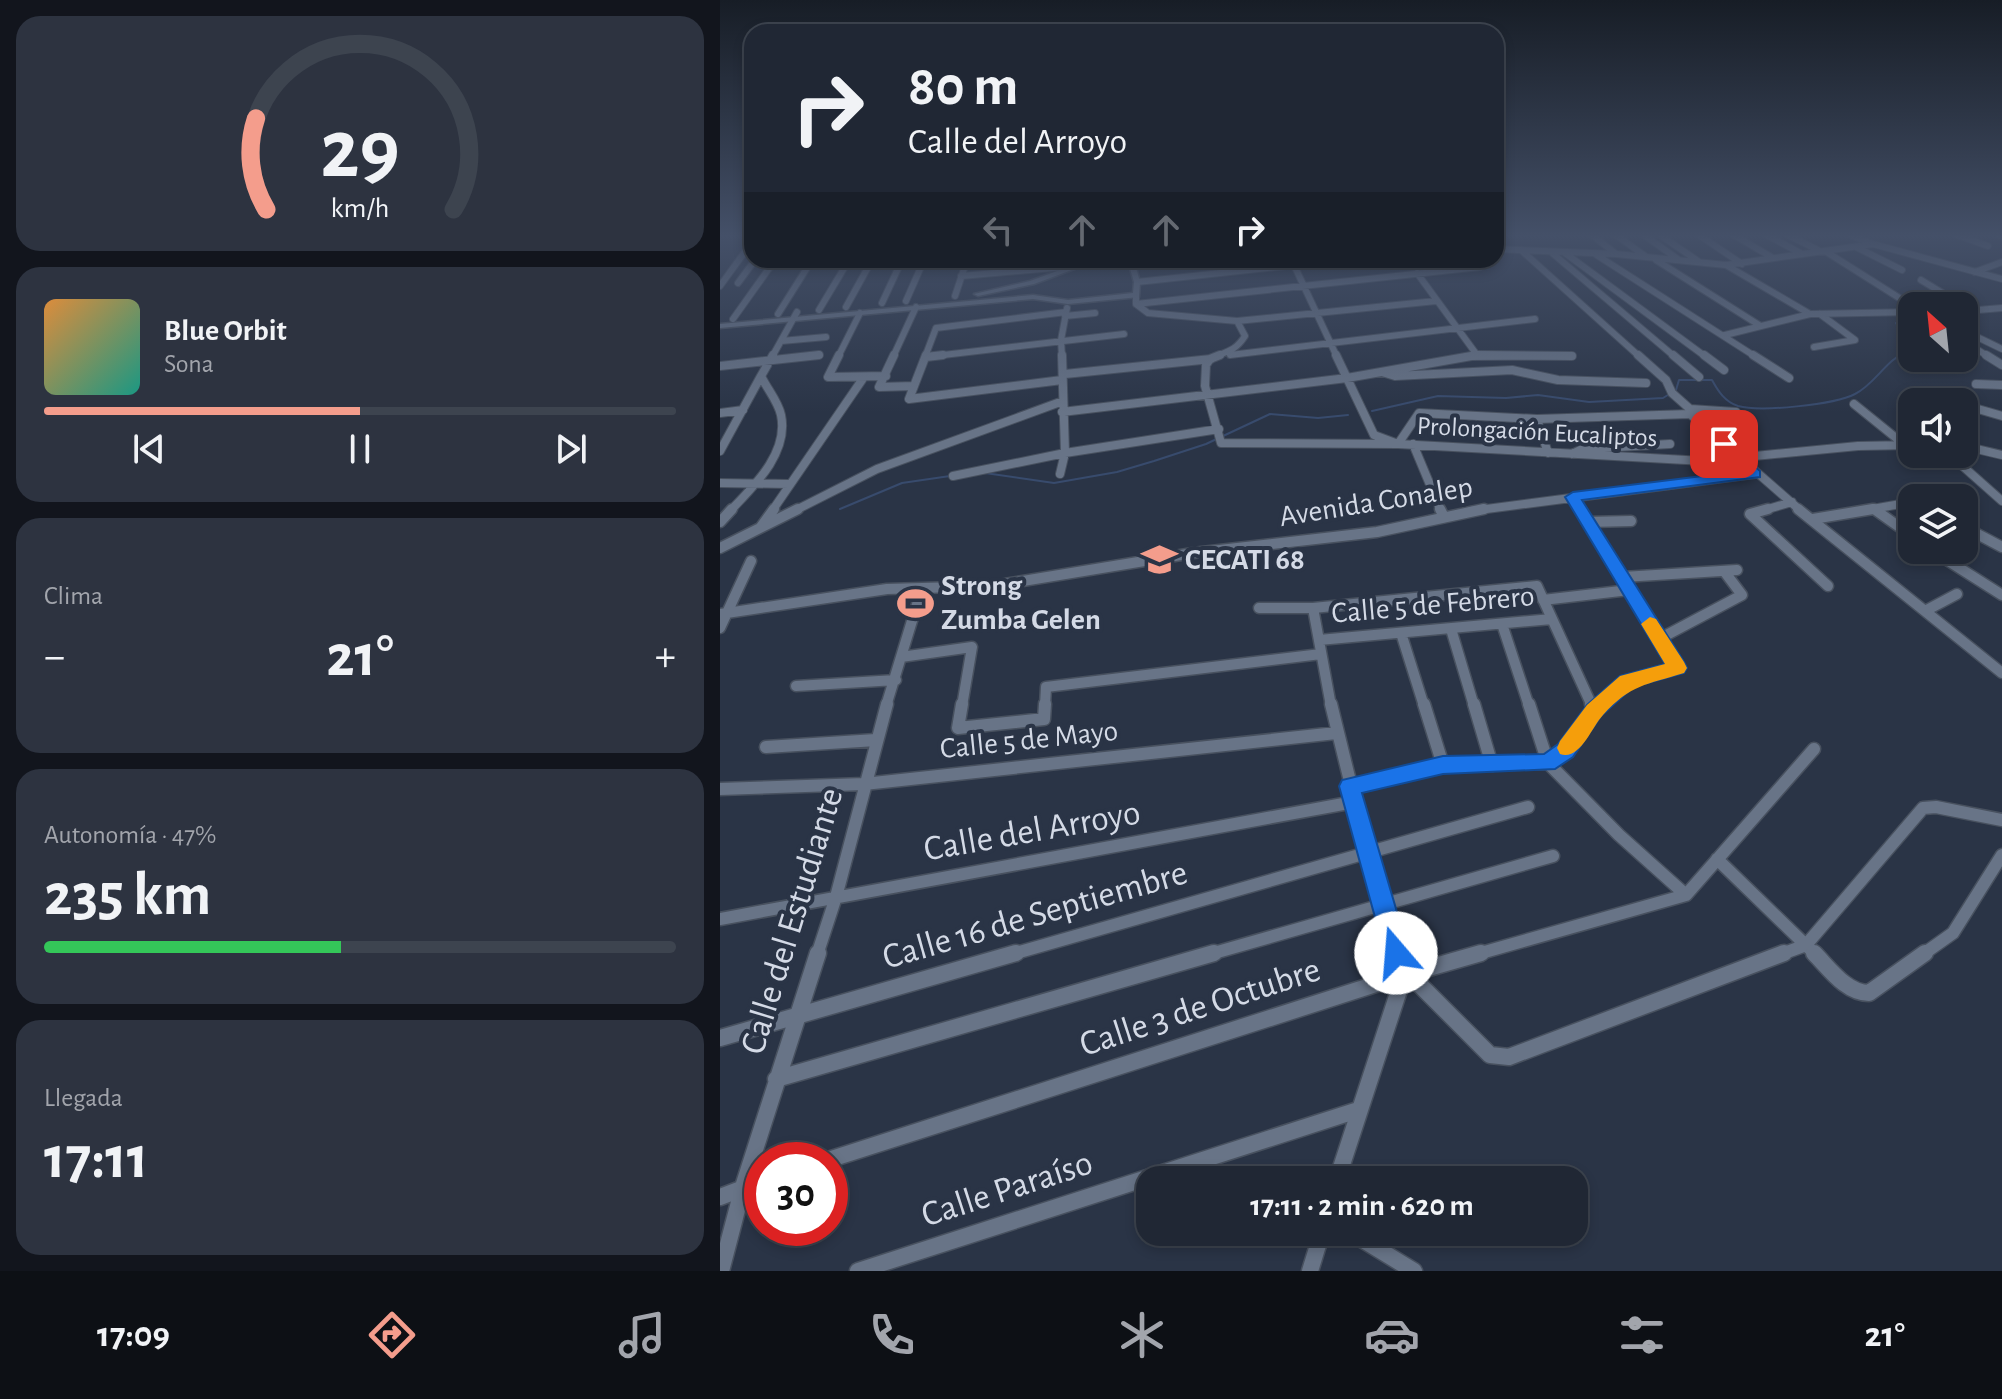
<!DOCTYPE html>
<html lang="es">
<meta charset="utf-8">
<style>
body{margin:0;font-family:"Alegreya Sans",sans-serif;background:#2d3340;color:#f1f3f6;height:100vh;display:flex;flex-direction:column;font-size:30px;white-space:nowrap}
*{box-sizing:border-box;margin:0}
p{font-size:26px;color:#a2a5ac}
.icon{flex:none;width:44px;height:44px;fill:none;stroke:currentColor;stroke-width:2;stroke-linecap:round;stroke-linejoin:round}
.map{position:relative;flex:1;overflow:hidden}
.side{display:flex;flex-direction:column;gap:16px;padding:16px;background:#12151d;width:720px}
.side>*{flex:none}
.top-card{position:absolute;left:24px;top:24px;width:760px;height:244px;border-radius:24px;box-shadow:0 4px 12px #0003,0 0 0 2px #3d444f;background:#202734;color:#f1f3f6;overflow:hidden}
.needle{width:52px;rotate:333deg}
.fabs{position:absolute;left:1178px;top:292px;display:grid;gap:16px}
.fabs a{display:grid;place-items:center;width:80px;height:80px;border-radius:16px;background:#202734;box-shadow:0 4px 12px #0003,0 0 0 2px #3d444f;font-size:40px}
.speed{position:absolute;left:24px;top:1142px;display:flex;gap:16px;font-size:40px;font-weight:700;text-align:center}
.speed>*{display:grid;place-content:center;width:104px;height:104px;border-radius:50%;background:#202734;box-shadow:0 4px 12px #0003,0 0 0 2px #3d444f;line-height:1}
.speed .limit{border:12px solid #d22;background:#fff;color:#111}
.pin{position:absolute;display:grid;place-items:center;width:68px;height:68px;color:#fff;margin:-34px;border-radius:16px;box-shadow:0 4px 12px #0006}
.me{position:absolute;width:88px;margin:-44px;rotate:342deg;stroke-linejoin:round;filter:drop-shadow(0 0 6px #0008)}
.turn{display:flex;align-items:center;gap:28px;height:168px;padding:0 32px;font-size:36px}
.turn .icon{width:104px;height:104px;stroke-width:2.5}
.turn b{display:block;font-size:56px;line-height:68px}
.lanes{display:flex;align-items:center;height:76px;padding:0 32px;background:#0003;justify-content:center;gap:40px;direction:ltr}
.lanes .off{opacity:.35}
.big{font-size:60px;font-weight:700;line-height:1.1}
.side .tile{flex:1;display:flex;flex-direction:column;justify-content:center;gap:12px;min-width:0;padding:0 28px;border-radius:24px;background:#2d3340}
.side .dial{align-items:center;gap:0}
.dial svg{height:208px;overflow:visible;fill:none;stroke:#3d444f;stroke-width:7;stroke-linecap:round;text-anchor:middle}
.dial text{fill:#f1f3f6;stroke:none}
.song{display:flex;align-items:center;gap:24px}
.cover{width:96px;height:96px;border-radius:12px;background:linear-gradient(135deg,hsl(30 70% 55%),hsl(170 70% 35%))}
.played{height:8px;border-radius:4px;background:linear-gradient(90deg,#f49d8c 50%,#3d444f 50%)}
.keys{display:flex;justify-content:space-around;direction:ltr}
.heat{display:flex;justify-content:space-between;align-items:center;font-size:44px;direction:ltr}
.charge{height:12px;border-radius:6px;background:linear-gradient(90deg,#34c759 47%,#3d444f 0)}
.trip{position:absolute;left:416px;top:1166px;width:452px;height:80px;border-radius:24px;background:#202734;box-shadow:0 4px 12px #0003,0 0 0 2px #3d444f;font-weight:700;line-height:80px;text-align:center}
.menu{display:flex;height:128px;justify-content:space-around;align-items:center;background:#0d1015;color:#a2a5ac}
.menu .icon{width:56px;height:56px}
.menu .active{color:#f49d8c}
.menu b{font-size:36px;color:#f1f3f6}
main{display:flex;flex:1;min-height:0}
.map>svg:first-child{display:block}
</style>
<main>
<section class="side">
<div class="tile dial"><svg viewBox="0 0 100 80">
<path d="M14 69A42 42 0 1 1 86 69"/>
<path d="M14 69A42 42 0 0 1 10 34" stroke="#f49d8c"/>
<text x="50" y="56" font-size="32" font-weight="700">29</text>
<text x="50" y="72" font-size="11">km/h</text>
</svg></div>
<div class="tile">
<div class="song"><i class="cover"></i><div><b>Blue Orbit</b><p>Sona</p></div></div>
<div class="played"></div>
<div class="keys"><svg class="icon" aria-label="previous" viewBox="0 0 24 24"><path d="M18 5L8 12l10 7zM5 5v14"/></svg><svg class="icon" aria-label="pause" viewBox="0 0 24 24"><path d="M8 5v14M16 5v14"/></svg><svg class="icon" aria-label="next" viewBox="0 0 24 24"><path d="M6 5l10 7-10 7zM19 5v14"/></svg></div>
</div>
<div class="tile"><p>Clima</p>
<div class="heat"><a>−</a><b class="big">21°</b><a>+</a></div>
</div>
<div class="tile"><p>Autonomía · 47%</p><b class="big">235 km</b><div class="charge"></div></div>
<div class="tile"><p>Llegada</p><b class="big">17:11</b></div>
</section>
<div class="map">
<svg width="1282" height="1271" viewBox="0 0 1282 1271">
<rect width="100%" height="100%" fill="#2a3446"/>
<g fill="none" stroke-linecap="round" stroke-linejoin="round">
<path stroke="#384b6d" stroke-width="2" d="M 652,411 L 718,396 L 786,398 L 818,395 L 869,402 L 943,398 L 956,390 L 959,380 L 992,380 C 998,391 1005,402 1018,406 C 1040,412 1114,405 1135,394 C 1155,384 1165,361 1187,351 L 1184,336 L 1176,323
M 265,473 L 334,483 L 397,472 L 434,461 L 486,444 L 550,414 L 598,418 L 628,415
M 120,509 L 182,483 L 230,476"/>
<defs>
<path id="minor-far4" d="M 872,235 L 895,253
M 896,235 L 925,256
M 924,235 L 959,260
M 940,235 L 978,261
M 979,235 L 1022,264
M 1014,235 L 1053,258
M 1047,235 L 1082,254
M 1068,235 L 1098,250
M 1130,235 L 1151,243
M 1237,235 L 1268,246
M 1279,235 L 1282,236
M 1136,247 L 1182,270
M 776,249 L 896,254 L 1006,265 L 1153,244 L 1282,279
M 801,250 L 920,357
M 1105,251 L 1192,306
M 831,252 L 955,357
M 845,253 L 986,357
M 875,254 L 1036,357
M 936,260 L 1039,325
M 574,265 L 617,357
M 1006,265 L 1090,314
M 1255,272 L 1282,262
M 697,273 L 757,355
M 241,276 L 356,266
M 1201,280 L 1252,311
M 417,282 L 621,260
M 18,283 L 35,260
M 0,286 L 32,242
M 416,295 L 416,304 L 428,313 L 517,321 L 525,336 C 516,350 509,351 494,357
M 235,296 L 247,260
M 186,301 L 204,260
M 162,303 L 182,260
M 416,304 L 760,267
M 126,307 L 152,260
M 99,310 L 129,260
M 1246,311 L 1282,308
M 58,314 L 92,260
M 345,316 L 375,313
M 13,319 L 55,260
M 517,321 L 716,301
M 1005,335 L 1090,314 L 1192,312
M 1244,337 L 1253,335 L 1282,349
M 61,341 L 106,337
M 1244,341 L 1269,357
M 1094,347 L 1135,340 L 1100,314
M 510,355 L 815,319
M 52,357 L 77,312
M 81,357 L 99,355
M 118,357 L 140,313
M 173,357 L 196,307
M 205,357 L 216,328 L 346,312
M 206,357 L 404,334
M 342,357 L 341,340 L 347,308
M 746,357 L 852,356"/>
<path id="minor-far3" d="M 119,355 L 108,377 L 166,376
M 174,355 L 159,387 L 194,386
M 206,355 L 189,399 L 342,380
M 500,355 L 490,359 L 486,365 L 485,386 L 501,443 L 678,444 L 699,413 L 817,419 L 970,414
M 616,355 L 654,435 L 678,444 L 984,461 L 1138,446 L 1192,445
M 918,355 L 946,380 L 952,393 L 970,409 L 970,414 L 1081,511
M 953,355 L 979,377
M 984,355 L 1004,370
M 1033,355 L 1069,378
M 1266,355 L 1282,365
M 206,357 L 223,355
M 0,366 L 99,355
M 662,372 L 675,376 L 792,370 L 838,380 L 926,383
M 345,374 L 491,359
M 1256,384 L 1282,385
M 1193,393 L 1201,402
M 1228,400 L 1234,402
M 1134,404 L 1186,446
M 1244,405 L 1282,416
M 970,409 L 1016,412
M 342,412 L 627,378 L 757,355 L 852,356
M 0,413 L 23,410
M 817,419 L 828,453
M 693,444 L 721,511
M 1244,446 L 1282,455
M 0,451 L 41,376
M 852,454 L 862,449 L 950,444
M 1229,454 L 1282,501
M 340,474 L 345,453 L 342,355
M 233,476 L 345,453 L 499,429
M 0,483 L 69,484
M 853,497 L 861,511
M 10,511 C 34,486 69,453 61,415 C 58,401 47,389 41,376 L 53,355
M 52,511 L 144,377
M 74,511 L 157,469 L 343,401
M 751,511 L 1035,474
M 1041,511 L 1072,502
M 1141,511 L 1192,502"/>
<path id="minor-far2" d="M 720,509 L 724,517
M 860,509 L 958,668 L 907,681 L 879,706
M 1048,509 L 1030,514 L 1108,586
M 1078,509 L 1282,673
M 1154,509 L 1192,536
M 1093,519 L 1153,509
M 0,522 L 12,509
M 868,522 L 911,521
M 41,527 L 54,509
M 1244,527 L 1282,547
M 0,548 L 78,509
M 1211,550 L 1282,595
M 903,577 L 1017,570
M 823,600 L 909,590
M 539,608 L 593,608 L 817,586 L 872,706
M 593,608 L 611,706
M 1205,611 L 1237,594
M 0,614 L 167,589 L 272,586 L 473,553 L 657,532 L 764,509
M 782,624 L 809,706
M 0,628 L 31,561
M 731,629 L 754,706
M 681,633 L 704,706
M 939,639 L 1022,595 L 1004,571
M 599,640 L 832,619
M 181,657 L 252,647 L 242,706
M 76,686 L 176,680
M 166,706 L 202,588
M 325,706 L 326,687 L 601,654"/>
<path id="minor-far1" d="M 242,704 L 238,728 L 324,719 L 325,704
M 611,704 L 661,907 L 677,955
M 704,704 L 723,765
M 754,704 L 772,765
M 809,704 L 828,763 L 899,835 L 966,895
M 871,704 L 874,711
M 46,747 L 156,740
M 630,786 L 723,765 L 828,763 L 845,750 L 881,704
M 0,789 L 144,784 L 616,733
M 997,859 L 1096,955
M 966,895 L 1094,749
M 0,919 L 634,802
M 97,955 L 116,897 L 167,704
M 289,955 L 808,807
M 487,955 L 833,856
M 754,955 L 966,895
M 1059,955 L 1086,945 L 1203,808 L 1216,807 L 1282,820
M 1202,955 L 1233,933 L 1282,855"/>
<path id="minor" d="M 1094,953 C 1109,968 1126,993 1149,993 L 1205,953
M 689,974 L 770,1055 L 789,1057 L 1064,953
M 0,1038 L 296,953
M 56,1079 L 494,953
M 108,1160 L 684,975 L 761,953
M 617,1180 L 684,975 L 677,953
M 0,1197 L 42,1181
M 630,1232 L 694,1271
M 1,1271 L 23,1187 L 98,953
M 138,1271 L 638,1110
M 590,1271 L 602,1232"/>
<path id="tertiary" d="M 393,260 L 414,260 L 420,282 L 419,297 L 348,304 L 313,299 L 0,328 L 0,324 L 313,295 L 348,300 L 413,293 L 414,282 L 408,262 L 357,268 L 314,284 L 258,296 L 254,294 L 310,281 L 356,264 Z"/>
</defs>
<use href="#minor-far4" stroke="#48515f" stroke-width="8"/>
<use href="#minor-far3" stroke="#48515f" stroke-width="10"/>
<use href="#minor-far2" stroke="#48515f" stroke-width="13"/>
<use href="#minor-far1" stroke="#48515f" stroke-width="15"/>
<use href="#minor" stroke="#48515f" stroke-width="19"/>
<use href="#tertiary" stroke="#48515f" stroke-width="3"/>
<use href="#minor-far4" stroke="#687487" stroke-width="6"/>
<use href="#minor-far3" stroke="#687487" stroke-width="8"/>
<use href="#minor-far2" stroke="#687487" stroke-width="10"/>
<use href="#minor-far1" stroke="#687487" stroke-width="12"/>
<use href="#minor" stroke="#687487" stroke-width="16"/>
<use href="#tertiary" fill="#687487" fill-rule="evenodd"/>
</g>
<linearGradient id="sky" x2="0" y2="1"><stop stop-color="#171d26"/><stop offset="0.57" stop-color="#445068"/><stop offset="1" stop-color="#445068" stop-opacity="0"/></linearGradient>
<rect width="1282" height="413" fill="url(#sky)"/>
<path fill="#1a73e8" stroke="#114b97" stroke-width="2" d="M 1004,439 L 1040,471 L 1040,477 L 862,500 L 964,662 L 967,668 L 964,673 L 913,687 L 881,716 L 853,757 L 835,769 L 723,774 L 642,793 L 689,953 L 685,961 L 676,965 L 667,961 L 619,786 L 622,780 L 723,756 L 824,754 L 838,744 L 867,705 L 900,676 L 945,664 L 845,497 L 853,492 L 1023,471 L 997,444 Z"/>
<path fill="#f59e0b" d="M 930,617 L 936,619 L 964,662 L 967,668 L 964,673 C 926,685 911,684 883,715 C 871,728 860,761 840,754 L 837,748 L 840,741 L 867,705 L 900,676 L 945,664 L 921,624 Z"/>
<defs>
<symbol id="school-bare" viewBox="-9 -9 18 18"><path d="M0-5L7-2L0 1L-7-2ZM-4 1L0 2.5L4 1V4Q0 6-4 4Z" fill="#f49d8c" stroke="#2a3446" stroke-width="2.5" paint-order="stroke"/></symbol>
<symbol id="stadium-bare" viewBox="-9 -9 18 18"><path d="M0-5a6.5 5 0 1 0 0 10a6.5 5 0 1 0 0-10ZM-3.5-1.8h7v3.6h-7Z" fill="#f49d8c" stroke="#2a3446" stroke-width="2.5" paint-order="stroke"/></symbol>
</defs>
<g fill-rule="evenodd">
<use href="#school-bare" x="414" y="534" width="51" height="51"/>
<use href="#stadium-bare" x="170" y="578" width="51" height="51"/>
</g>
<g text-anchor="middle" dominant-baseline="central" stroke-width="8" stroke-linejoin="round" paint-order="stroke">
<g font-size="26" fill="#d4dae6" stroke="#2a3446">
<text transform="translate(817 432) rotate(3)">Prolongación Eucaliptos</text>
</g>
<g font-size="30" fill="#d4dae6" stroke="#2a3446">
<text transform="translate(656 502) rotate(-9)">Avenida Conalep</text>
<text transform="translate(713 605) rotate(-5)">Calle 5 de Febrero</text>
<text transform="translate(309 740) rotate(-6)">Calle 5 de Mayo</text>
</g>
<g font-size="30" font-weight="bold" fill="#d4dae6" stroke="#2a3446" text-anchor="start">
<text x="465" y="560">CECATI 68</text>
<text x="221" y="586">Strong<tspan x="221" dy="34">Zumba Gelen</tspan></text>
</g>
<g font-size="36" fill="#d4dae6" stroke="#2a3446">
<text transform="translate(312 831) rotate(-10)">Calle del Arroyo</text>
<text transform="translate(315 915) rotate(-16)">Calle 16 de Septiembre</text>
<text transform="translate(72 921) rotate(-73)">Calle del Estudiante</text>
<text transform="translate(480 1007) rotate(-18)">Calle 3 de Octubre</text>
<text transform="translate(287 1189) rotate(-18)">Calle Paraíso</text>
</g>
</g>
</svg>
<div class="fabs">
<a><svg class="needle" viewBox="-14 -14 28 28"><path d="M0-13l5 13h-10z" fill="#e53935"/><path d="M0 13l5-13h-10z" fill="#a2a5ac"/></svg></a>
<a><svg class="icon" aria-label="sound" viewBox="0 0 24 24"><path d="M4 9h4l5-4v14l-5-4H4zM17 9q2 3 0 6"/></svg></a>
<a><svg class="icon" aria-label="layers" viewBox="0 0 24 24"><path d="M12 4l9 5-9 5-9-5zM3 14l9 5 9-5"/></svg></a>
</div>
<div class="speed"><div class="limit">30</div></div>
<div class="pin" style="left:1004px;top:444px;background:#d93025"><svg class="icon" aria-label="arrive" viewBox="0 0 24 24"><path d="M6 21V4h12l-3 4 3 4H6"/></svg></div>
<svg class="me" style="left:676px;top:953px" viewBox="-20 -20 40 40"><circle r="19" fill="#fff"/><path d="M0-13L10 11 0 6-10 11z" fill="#1a73e8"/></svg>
<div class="trip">17:11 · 2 min · 620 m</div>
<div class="top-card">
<div class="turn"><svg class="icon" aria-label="right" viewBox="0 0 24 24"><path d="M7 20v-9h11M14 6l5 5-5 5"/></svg><div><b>80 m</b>Calle del Arroyo</div></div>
<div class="lanes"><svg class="icon off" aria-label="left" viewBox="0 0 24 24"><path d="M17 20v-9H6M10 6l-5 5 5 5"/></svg><svg class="icon off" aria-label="ahead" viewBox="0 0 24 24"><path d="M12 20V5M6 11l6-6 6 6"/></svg><svg class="icon off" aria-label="ahead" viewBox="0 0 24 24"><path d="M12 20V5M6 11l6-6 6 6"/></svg><svg class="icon" aria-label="right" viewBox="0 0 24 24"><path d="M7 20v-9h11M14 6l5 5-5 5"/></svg></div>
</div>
</div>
</main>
<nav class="menu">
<b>17:09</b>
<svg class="icon active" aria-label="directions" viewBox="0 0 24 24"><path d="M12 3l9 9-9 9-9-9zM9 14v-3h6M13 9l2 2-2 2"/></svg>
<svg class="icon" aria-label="music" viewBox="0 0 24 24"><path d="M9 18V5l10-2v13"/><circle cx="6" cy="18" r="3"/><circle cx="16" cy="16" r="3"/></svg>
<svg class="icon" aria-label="phone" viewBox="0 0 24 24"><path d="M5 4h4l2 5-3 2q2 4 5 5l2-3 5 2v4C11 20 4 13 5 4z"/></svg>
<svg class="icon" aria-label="climate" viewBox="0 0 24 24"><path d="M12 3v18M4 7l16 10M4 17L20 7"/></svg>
<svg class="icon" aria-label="car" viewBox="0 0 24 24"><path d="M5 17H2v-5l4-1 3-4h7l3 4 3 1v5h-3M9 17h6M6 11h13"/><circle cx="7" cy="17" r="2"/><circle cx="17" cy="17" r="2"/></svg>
<svg class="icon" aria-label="filters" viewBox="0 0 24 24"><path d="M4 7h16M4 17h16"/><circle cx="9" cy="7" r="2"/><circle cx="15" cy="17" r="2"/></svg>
<b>21°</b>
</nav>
